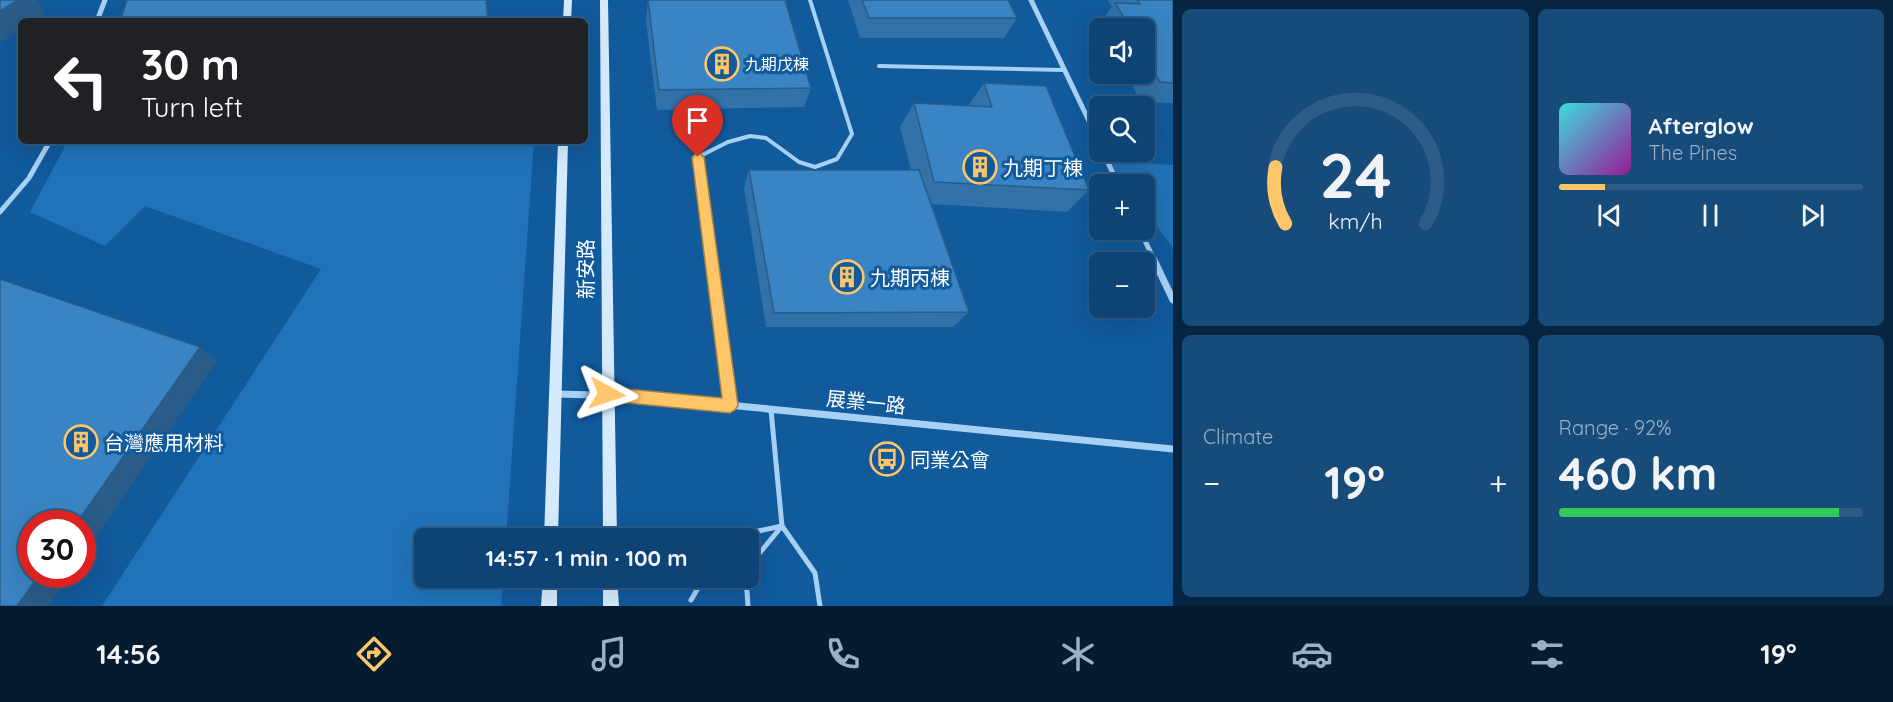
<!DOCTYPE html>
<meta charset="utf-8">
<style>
body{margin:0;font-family:Quicksand,"Noto Sans TC",sans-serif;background:#164b7a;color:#f1f3f6;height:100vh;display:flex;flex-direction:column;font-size:22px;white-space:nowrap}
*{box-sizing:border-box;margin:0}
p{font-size:20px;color:#9ab0c5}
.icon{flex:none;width:33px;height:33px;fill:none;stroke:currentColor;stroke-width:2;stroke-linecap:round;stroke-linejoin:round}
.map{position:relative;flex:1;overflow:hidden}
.panel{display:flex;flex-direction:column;gap:9px;padding:9px;background:#072540;width:720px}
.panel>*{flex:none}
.guide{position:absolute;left:18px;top:18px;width:570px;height:126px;border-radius:9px;box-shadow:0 6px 24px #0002,0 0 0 2px #2d5c87;background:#202124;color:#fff;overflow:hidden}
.controls{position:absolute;left:1089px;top:18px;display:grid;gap:12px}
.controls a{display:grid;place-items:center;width:66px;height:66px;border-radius:9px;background:#0d4475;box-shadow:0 6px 24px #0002,0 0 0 2px #2d5c87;font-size:30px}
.speed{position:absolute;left:18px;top:510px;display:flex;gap:12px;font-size:30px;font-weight:700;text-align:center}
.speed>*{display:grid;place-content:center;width:78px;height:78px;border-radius:50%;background:#0d4475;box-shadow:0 6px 24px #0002,0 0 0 2px #2d5c87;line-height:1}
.speed .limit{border:9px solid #d22;background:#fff;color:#111}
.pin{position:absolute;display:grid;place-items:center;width:51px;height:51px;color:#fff;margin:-62px -26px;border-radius:50% 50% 50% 0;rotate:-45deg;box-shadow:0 0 6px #0007}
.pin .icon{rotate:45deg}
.me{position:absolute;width:66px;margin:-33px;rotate:95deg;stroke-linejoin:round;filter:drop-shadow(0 0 4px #0008)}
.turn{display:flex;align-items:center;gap:21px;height:126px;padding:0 24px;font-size:27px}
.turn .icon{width:78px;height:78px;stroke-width:2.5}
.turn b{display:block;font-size:42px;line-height:51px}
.big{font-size:45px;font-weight:800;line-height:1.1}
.panel .tile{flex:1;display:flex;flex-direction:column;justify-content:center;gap:9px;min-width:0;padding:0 21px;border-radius:9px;background:#164b7a}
.panel .dial{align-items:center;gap:0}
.dial svg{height:156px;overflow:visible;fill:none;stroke:#2d5c87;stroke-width:7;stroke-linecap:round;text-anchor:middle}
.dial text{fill:#f1f3f6;stroke:none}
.song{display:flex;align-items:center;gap:18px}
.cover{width:72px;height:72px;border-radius:9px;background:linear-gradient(135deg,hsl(180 70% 55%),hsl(300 70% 35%))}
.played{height:6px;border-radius:3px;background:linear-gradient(90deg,#ffc669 15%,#2d5c87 15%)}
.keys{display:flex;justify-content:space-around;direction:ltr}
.heat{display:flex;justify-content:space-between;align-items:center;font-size:33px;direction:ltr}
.charge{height:9px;border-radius:4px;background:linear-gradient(90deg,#34c759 92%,#2d5c87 0)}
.panel .tiles{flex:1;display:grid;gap:9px;grid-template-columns:repeat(2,1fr)}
.trip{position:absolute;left:414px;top:528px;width:345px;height:60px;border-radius:9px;background:#0d4475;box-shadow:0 6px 24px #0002,0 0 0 2px #2d5c87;font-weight:800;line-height:60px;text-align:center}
.menu{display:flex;height:96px;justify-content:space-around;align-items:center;background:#051b2f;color:#9ab0c5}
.menu .icon{width:42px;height:42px}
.menu .active{color:#ffc669}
.menu b{font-size:27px;color:#f1f3f6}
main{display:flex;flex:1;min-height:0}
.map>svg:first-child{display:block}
</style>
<main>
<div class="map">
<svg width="1173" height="606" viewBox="0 0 1173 606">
<rect width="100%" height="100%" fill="#115a9c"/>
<path fill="#2073b9" d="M 68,141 L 534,141 L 506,538 L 424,538 L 424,578 L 503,578 L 501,606 L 102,606 L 321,269 L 145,206 L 105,246 L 30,212 Z
M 1107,160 L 1173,165 L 1173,248 L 1145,210 L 1144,184 L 1125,184 Z"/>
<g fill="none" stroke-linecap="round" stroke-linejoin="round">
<path stroke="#a6d0f4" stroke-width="4" d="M 879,66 L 1064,70
M 711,262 L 698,157 L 728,142 L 750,136 L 766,138 L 799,162 L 815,167 L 837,159 L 852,134 L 810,0"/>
<path stroke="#a6d0f4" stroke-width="5" d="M 711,260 L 730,405
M 726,538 L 782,526 L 771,410
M 748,567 L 782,526 L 815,573 L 820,606
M 746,578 L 748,606
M 691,600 L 704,578"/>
<path stroke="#a6d0f4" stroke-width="5" d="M 1031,0 L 1100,144
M 97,21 L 105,0
M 1103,152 L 1118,184
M 0,212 L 29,178 L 50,141
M 1140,230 L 1155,262"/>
<path stroke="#a6d0f4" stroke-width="7" d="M 1154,260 L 1173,300
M 556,394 L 637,396 L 1173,449"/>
<path fill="#d6eafd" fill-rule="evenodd" d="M 564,0 L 572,0 L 571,21 L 563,21 Z
M 600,0 L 608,0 L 617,538 L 603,538 Z
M 558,141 L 568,141 L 558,538 L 544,538 Z
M 543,578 L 557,578 L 557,606 L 541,606 Z
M 603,578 L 617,578 L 619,606 L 603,606 Z"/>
</g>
<path fill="#3272a8" d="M 648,0 L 811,88 L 804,107 L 657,110 L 646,21 Z
M 848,0 L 1008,0 L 1017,18 L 1004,38 L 860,38 Z
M 1108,0 L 1173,0 L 1173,103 L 1141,102 L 1126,74 L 1144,74 L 1144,28 L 1102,28 L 1099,23 L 1112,7 Z
M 984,83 L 1089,190 L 1067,212 L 931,204 L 969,312 L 953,327 L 766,327 L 744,188 L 749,170 L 911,170 L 900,127 L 914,103 L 968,106 Z"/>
<path fill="#295c88" d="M 18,0 L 36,0 L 46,13 L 34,21 L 21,21 L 21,29 L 0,43 L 0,11 Z
M 486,0 L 487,0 L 489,21 L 488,21 Z
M 200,347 L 217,361 L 82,557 L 82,524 L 76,524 Z
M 40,574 L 71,574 L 49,606 L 17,606 Z"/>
<path fill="#3a84c3" stroke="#295c88" stroke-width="1.5" d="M 0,0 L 18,0 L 0,11 Z
M 127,0 L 486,0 L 488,21 L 120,21 Z
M 648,0 L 785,0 L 811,88 L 659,90 Z
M 862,0 L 1008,0 L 1017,18 L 869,18 Z
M 1137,0 L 1173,0 L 1173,83 L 1160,82 L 1144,55 L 1144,28 L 1130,28 L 1115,3 L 1140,4 Z
M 984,83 L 1046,86 L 1089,190 L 934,182 L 914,103 L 992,107 Z
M 749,170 L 919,170 L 969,312 L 774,313 Z
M 0,279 L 200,347 L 76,524 L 32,524 L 32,574 L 40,574 L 17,606 L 0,606 Z"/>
<path fill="#ffc669" stroke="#a68144" stroke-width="1.5" d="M 698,152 L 704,157 L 738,405 L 735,410 L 730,413 L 607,401 L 602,399 L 600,394 L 602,389 L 607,387 L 722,398 L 692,157 Z"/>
<defs>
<symbol id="building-ring" viewBox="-11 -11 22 22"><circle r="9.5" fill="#115a9c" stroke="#ffc669" stroke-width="1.5"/><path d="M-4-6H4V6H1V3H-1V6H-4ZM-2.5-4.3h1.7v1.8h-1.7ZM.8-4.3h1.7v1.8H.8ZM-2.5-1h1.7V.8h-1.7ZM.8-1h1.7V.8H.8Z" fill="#ffc669"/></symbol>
<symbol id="bus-ring" viewBox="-11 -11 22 22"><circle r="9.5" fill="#115a9c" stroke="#ffc669" stroke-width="1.5"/><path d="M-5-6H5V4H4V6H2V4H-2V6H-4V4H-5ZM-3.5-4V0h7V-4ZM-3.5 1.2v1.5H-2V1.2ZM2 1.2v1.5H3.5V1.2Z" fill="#ffc669"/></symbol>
</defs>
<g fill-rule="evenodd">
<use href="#building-ring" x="703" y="45" width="38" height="38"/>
<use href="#building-ring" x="961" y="148" width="38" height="38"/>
<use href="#building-ring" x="828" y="258" width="38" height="38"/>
<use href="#building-ring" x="62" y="423" width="38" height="38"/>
<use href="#bus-ring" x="868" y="440" width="38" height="38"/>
</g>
<g text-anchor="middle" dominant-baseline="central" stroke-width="6" stroke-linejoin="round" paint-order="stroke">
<g font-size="16" fill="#fff" stroke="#115a9c" text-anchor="start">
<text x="745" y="64">九期戊棟</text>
</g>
<g font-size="20" fill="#fff" stroke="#115a9c" text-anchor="start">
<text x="1003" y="167">九期丁棟</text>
<text x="870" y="277">九期丙棟</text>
<text x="104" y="442">台灣應用材料</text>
<text x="910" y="459">同業公會</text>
</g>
<g font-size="20" fill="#fff" stroke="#115a9c">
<text transform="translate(585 269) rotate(-90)">新安路</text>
<text transform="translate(866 402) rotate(6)">展業一路</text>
</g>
</g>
</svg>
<div class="controls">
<a><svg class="icon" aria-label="sound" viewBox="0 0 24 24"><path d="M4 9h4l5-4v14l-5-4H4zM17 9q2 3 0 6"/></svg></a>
<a><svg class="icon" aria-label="search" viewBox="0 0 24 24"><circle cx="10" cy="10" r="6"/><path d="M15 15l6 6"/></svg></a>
<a>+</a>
<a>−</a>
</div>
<div class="speed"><div class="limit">30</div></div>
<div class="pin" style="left:698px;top:157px;background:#d93025"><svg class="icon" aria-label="arrive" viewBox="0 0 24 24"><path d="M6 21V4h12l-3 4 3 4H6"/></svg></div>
<svg class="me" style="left:607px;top:394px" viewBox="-20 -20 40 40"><path d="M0-17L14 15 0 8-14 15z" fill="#ffc669" stroke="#fff" stroke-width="4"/></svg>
<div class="trip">14:57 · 1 min · 100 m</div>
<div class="guide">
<div class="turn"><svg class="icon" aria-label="left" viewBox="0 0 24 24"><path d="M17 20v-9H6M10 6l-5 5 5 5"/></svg><div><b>30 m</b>Turn left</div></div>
</div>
</div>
<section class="panel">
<div class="tiles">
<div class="tile dial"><svg viewBox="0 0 100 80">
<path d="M14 69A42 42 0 1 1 86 69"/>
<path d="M14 69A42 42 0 0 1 9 40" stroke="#ffc669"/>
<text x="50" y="56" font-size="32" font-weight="700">24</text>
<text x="50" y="72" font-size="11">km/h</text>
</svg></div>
<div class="tile">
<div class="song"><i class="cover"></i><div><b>Afterglow</b><p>The Pines</p></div></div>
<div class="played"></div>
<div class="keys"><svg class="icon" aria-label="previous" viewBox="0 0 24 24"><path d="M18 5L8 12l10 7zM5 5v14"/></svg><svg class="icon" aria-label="pause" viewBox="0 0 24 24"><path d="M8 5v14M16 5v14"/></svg><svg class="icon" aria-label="next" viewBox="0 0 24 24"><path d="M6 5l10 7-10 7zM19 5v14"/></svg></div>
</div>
<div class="tile"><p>Climate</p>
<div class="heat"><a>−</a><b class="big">19°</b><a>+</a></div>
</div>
<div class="tile"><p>Range · 92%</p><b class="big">460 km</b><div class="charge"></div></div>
</div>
</section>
</main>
<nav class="menu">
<b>14:56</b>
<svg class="icon active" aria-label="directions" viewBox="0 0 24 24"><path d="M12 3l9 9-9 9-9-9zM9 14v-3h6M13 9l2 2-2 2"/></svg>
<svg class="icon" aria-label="music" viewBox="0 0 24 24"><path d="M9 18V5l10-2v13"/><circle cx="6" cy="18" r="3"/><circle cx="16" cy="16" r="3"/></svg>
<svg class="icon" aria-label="phone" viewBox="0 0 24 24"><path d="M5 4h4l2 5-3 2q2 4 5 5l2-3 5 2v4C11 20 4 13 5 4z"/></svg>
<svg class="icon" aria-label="climate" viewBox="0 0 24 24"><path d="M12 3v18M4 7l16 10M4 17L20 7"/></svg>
<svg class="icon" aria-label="car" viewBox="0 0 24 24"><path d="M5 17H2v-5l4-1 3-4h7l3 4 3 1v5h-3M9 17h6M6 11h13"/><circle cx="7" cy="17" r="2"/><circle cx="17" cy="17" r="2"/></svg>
<svg class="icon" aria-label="filters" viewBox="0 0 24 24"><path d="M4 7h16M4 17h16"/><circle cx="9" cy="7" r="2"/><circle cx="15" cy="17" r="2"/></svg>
<b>19°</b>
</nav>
